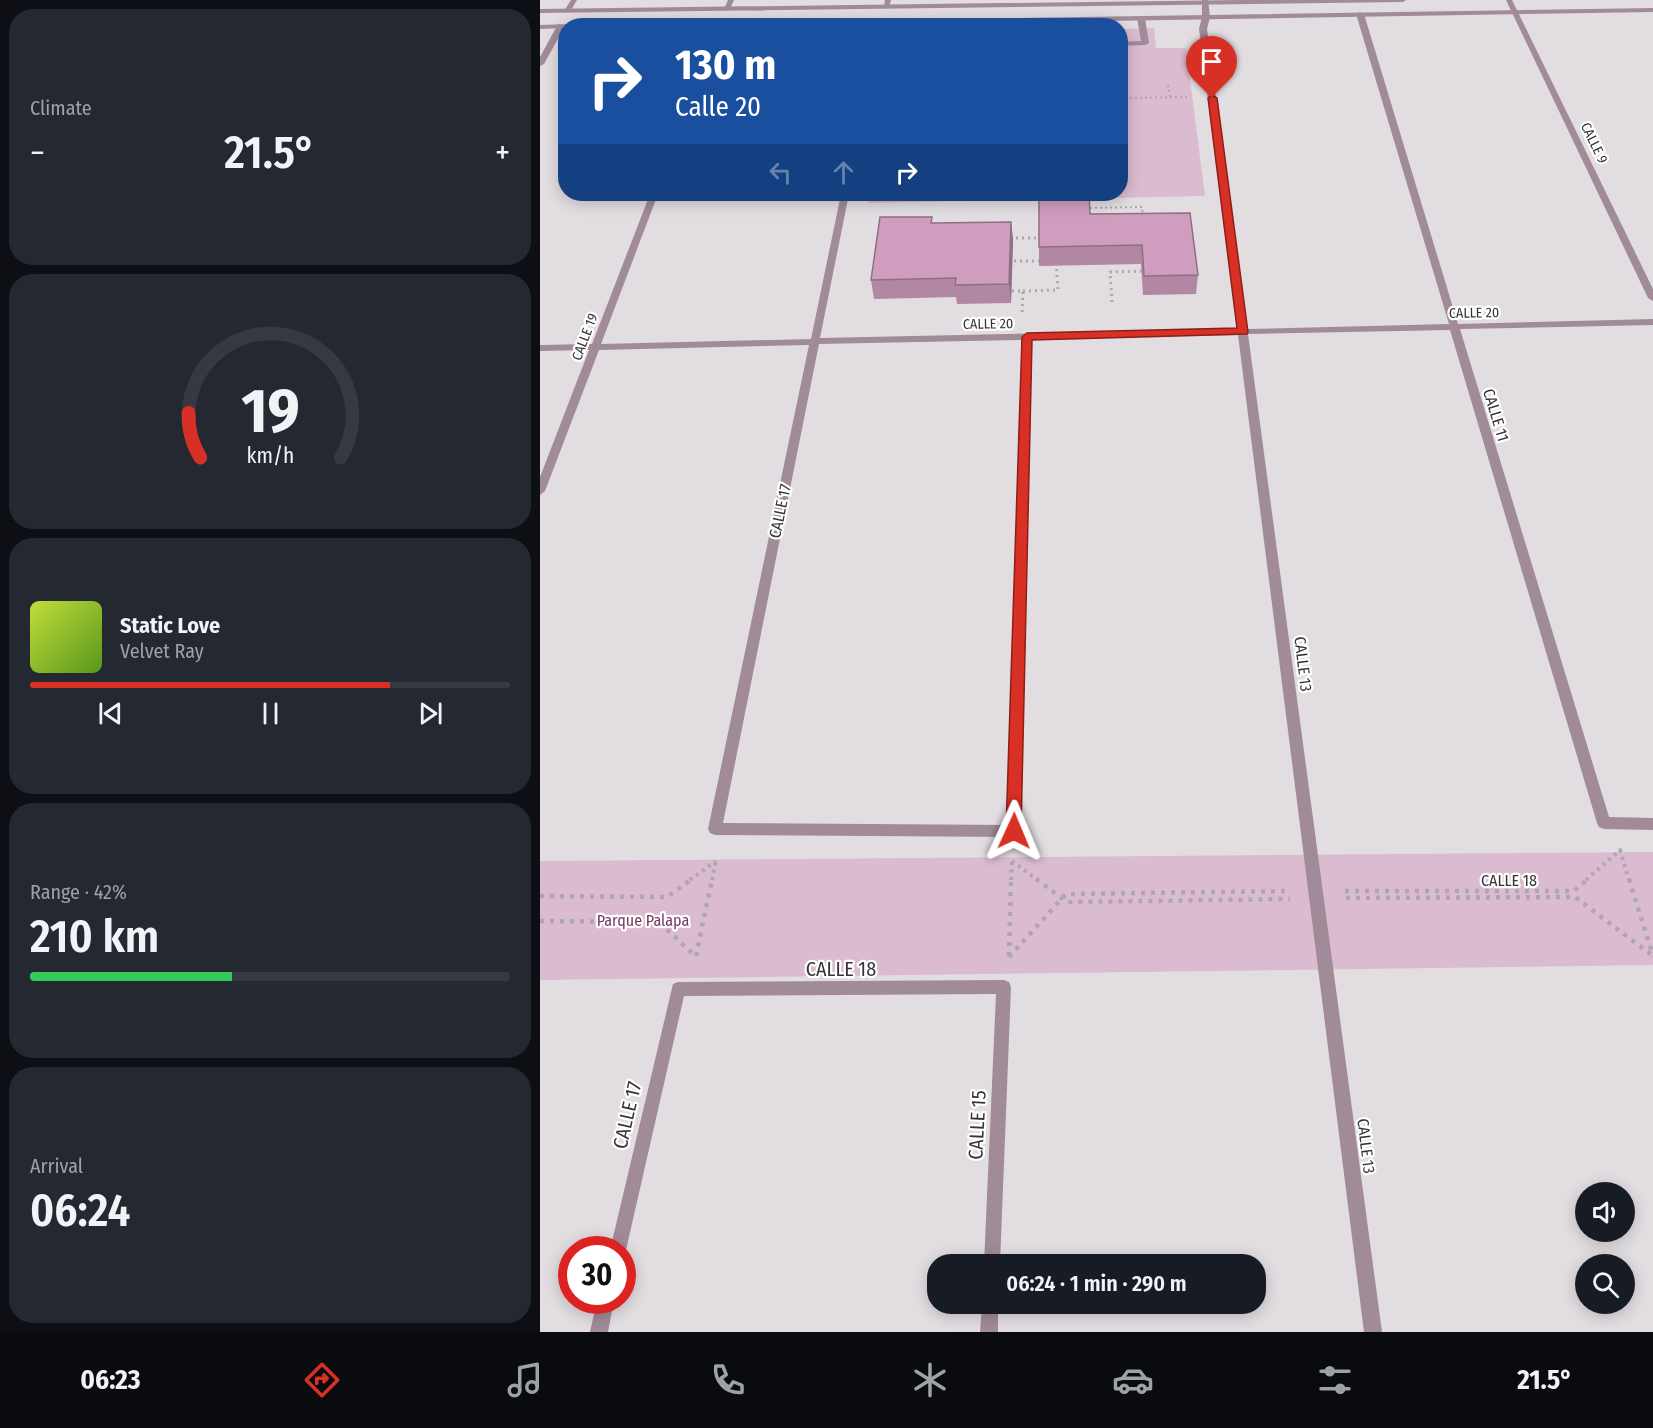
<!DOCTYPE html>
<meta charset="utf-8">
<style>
body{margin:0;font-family:"Fira Sans Condensed",sans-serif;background:#242831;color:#f1f3f6;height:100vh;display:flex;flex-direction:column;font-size:22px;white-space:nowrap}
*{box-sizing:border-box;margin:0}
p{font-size:20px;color:#9ea1a6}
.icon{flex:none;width:33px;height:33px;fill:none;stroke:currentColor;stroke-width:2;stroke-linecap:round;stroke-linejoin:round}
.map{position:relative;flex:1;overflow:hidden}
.drawer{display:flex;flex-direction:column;gap:9px;padding:9px;background:#0d0f14;width:540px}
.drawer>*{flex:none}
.guide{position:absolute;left:18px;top:18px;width:570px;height:183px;border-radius:24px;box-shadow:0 3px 15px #0003;background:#1a4fa0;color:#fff;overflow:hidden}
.buttons{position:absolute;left:1035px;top:1182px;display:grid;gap:12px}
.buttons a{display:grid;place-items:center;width:60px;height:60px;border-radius:50%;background:#171b24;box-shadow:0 3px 15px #0003;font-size:30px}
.speed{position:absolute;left:18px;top:1236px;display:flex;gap:12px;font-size:30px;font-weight:700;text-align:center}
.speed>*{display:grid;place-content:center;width:78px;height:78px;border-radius:50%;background:#171b24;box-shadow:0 3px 15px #0003;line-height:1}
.speed .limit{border:9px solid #d22;background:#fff;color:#111}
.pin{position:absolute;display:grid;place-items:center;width:51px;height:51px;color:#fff;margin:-62px -26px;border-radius:50% 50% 50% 0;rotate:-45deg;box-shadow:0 0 6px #0007}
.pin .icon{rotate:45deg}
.me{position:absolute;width:66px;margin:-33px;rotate:1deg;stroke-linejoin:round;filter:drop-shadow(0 0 4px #0008)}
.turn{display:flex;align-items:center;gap:21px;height:126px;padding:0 18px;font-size:27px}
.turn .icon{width:78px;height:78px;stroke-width:2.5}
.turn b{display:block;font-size:42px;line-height:51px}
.lanes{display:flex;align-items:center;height:57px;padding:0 18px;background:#0003;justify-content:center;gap:30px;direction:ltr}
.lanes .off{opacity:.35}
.big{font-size:45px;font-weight:600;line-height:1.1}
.drawer .card{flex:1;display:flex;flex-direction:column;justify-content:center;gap:9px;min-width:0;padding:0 21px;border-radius:24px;background:#242831}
.drawer .dial{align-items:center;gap:0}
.dial svg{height:156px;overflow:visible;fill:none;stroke:#363941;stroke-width:7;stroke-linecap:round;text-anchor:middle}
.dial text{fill:#f1f3f6;stroke:none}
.song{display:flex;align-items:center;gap:18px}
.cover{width:72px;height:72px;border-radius:9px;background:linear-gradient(135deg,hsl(70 70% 55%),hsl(90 70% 35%))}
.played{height:6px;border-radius:3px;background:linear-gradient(90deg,#d93025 75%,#363941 75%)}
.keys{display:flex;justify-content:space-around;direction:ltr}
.heat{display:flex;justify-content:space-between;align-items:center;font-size:33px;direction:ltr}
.charge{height:9px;border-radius:4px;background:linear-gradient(90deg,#34c759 42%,#363941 0)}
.trip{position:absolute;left:387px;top:1254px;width:339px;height:60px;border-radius:24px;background:#171b24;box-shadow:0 3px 15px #0003;font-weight:600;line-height:60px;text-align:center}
.tab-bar{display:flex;height:96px;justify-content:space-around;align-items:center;background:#090b0e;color:#9ea1a6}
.tab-bar .icon{width:42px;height:42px}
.tab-bar .on{color:#d93025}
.tab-bar b{font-size:27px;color:#f1f3f6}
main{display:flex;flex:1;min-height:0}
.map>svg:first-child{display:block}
</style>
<main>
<section class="drawer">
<div class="card"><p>Climate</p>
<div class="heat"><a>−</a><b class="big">21.5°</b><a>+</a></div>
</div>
<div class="card dial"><svg viewBox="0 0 100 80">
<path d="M14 69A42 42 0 1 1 86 69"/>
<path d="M14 69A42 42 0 0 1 8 46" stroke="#d93025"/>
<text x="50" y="56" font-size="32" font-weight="700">19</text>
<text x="50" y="72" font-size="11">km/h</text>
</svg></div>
<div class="card">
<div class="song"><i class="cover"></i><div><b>Static Love</b><p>Velvet Ray</p></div></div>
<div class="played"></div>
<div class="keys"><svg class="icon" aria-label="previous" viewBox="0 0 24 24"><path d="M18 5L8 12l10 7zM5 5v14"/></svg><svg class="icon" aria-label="pause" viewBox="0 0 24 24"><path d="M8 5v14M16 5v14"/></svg><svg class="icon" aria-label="next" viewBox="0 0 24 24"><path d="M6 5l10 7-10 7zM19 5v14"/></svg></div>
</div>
<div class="card"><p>Range · 42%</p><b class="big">210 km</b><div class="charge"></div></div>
<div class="card"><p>Arrival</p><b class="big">06:24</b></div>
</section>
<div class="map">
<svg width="1113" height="1332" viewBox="0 0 1113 1332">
<rect width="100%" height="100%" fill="#e2dde0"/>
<path fill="#dbbbd0" d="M 614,28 L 616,48 L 646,48 L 665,196 L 328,203 L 329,194 L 580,194 L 581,29 Z
M 1113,852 L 1113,965 L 0,980 L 0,861 Z"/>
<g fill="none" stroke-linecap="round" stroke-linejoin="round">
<path stroke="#aca8ab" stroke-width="2" stroke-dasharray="2 3" stroke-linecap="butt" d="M 628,85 L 630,97
M 580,98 L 649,97
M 545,208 L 602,207 L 603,218"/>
<path stroke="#aca8ab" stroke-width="3" stroke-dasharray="2 4" stroke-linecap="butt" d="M 470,238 L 501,238
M 468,261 L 502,261
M 466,291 L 483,291 L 482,315
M 483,291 L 518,290 L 516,261
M 572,302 L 570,272 L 605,271"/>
<path stroke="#aca8ab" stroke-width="4" stroke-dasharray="3 4.5" stroke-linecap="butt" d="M 472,861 L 498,880
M 150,880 L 176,861
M 172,880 L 176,861
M 471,880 L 472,861
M 1046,880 L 1080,850 L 1089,880"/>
<path stroke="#aca8ab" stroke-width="4.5" stroke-dasharray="4 6" stroke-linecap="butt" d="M 496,879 L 527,902 L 750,899
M 1089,879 L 1113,956
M 805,891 L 1034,891 L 1048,879
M 0,896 L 127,897 L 152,879
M 806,898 L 1035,897 L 1113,956
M 0,921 L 119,922 L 156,957
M 156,956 L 172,879
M 469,956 L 471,879
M 469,957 L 526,894 L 749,891"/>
<path fill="#a18b99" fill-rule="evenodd" d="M 601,16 L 605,18 L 609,43 L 605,45 L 580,46 L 580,42 L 601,41 L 597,18 Z
M 493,18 L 497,18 L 499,26 L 491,26 Z"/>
<path fill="#a18b99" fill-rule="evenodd" d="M 31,0 L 37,0 L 30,12 L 26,12 L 24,11 Z
M 188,0 L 194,0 L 190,9 L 187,11 L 184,9 Z
M 345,0 L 351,0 L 349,8 L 344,7 Z
M 662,0 L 668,0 L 670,17 L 667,29 L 707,329 L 909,324 L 816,14 L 820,12 L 824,14 L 918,324 L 1113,319 L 1113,325 L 920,329 L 1069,817 L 1113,818 L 1113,830 L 1064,829 L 1059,827 L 1057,823 L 910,330 L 708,334 L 842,1332 L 824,1332 L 698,335 L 492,339 L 481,831 L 479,835 L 474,837 L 175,835 L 170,833 L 168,829 L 269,345 L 59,350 L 5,491 L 0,495 L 0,477 L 49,350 L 0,351 L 0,345 L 52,344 L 110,194 L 118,194 L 61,344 L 271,339 L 301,194 L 309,194 L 280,338 L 697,329 L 659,29 L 662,17 ZM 482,340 L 468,825 L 183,823 L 279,344 Z
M 966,0 L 972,0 L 1113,289 L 1113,301 L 1108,298 Z
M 18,24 L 25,26 L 4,64 L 0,66 L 0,57 Z
M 464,980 L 469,982 L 471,987 L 460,1264 L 444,1264 L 456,994 L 144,996 L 86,1250 L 82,1256 L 82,1250 L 70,1250 L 133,984 L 138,982 Z
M 57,1300 L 74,1300 L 68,1332 L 50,1332 Z
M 442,1304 L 458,1304 L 458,1332 L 440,1332 Z"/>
<path fill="#a18b99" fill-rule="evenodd" d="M 700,0 L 866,0 L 863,2 L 0,13 L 0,9 Z
M 1113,8 L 1113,12 L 255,26 L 83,26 L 86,24 Z
M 29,24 L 26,26 L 26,28 L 0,29 L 0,25 Z"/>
</g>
<path fill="#b287a3" d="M 550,214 L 658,275 L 656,294 L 603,295 L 601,264 L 499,266 L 499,247 Z
M 471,222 L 473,240 L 471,303 L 417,304 L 416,297 L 334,299 L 331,280 L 392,223 Z"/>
<path fill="#916e85" d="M 471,222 L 473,240 L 471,303 L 469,284 Z"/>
<path fill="#cf9dbe" stroke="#916e85" stroke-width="1.5" d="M 499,194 L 549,194 L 550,214 L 650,213 L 658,275 L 604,276 L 602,245 L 499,247 Z
M 340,217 L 392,217 L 391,223 L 471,222 L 469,284 L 415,285 L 416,278 L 331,280 Z"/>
<path fill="#d93025" stroke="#8d1f18" stroke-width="1.5" d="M 672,95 L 677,98 L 708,332 L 707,334 L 492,340 L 481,831 L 479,835 L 474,837 L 469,835 L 466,831 L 482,337 L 487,333 L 697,328 L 668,98 Z"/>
<g text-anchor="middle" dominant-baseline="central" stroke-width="4.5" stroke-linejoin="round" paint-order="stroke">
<g font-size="14" fill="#363436" stroke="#fff">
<text transform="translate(1054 143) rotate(64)">CALLE 9</text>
<text transform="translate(934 313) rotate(-1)">CALLE 20</text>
<text transform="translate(448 324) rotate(-1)">CALLE 20</text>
<text transform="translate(45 337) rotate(-69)">CALLE 19</text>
</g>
<g font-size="16" fill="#363436" stroke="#fff">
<text transform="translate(956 415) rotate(73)">CALLE 11</text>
<text transform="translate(240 511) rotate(-78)">CALLE 17</text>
<text transform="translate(763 664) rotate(83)">CALLE 13</text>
<text x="969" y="880">CALLE 18</text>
<text transform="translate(826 1146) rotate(83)">CALLE 13</text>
</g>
<g font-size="16" fill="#773964" stroke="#fff">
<text x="103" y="920">Parque Palapa</text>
</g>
<g font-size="20" fill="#363436" stroke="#fff">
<text x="301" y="969">CALLE 18</text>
<text transform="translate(87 1115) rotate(-77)">CALLE 17</text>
<text transform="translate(437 1125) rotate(-87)">CALLE 15</text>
</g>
</g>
</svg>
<div class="buttons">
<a><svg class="icon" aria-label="sound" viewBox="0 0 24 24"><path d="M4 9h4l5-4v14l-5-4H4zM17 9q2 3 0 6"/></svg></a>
<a><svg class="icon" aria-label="search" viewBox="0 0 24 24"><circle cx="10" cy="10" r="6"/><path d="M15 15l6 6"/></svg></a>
</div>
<div class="speed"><div class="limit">30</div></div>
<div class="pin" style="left:672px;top:98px;background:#d93025"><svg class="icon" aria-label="arrive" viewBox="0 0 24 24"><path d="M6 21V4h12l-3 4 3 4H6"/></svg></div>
<svg class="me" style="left:474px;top:831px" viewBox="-20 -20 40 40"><path d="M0-17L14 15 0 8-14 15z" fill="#d93025" stroke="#fff" stroke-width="4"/></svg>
<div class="trip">06:24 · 1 min · 290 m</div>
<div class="guide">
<div class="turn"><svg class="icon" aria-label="right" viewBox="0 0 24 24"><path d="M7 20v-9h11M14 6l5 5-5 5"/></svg><div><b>130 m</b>Calle 20</div></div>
<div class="lanes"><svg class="icon off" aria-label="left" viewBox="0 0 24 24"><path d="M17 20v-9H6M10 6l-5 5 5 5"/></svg><svg class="icon off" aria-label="ahead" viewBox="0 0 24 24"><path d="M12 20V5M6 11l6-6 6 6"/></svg><svg class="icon" aria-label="right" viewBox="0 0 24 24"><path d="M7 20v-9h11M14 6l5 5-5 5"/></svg></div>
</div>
</div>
</main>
<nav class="tab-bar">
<b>06:23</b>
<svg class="icon on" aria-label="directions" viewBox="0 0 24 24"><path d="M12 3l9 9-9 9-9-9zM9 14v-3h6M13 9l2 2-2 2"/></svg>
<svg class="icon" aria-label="music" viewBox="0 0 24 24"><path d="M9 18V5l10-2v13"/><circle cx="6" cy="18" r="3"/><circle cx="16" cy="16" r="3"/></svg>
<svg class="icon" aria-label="phone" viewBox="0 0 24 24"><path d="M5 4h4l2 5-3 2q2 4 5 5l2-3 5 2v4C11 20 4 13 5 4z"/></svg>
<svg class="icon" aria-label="climate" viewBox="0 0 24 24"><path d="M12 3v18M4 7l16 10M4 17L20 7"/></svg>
<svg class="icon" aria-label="car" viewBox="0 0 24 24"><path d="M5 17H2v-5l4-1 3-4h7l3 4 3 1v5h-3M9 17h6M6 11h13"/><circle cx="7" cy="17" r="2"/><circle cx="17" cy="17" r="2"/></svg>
<svg class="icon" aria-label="filters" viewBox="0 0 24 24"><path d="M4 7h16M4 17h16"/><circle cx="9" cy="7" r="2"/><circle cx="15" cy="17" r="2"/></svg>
<b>21.5°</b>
</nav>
